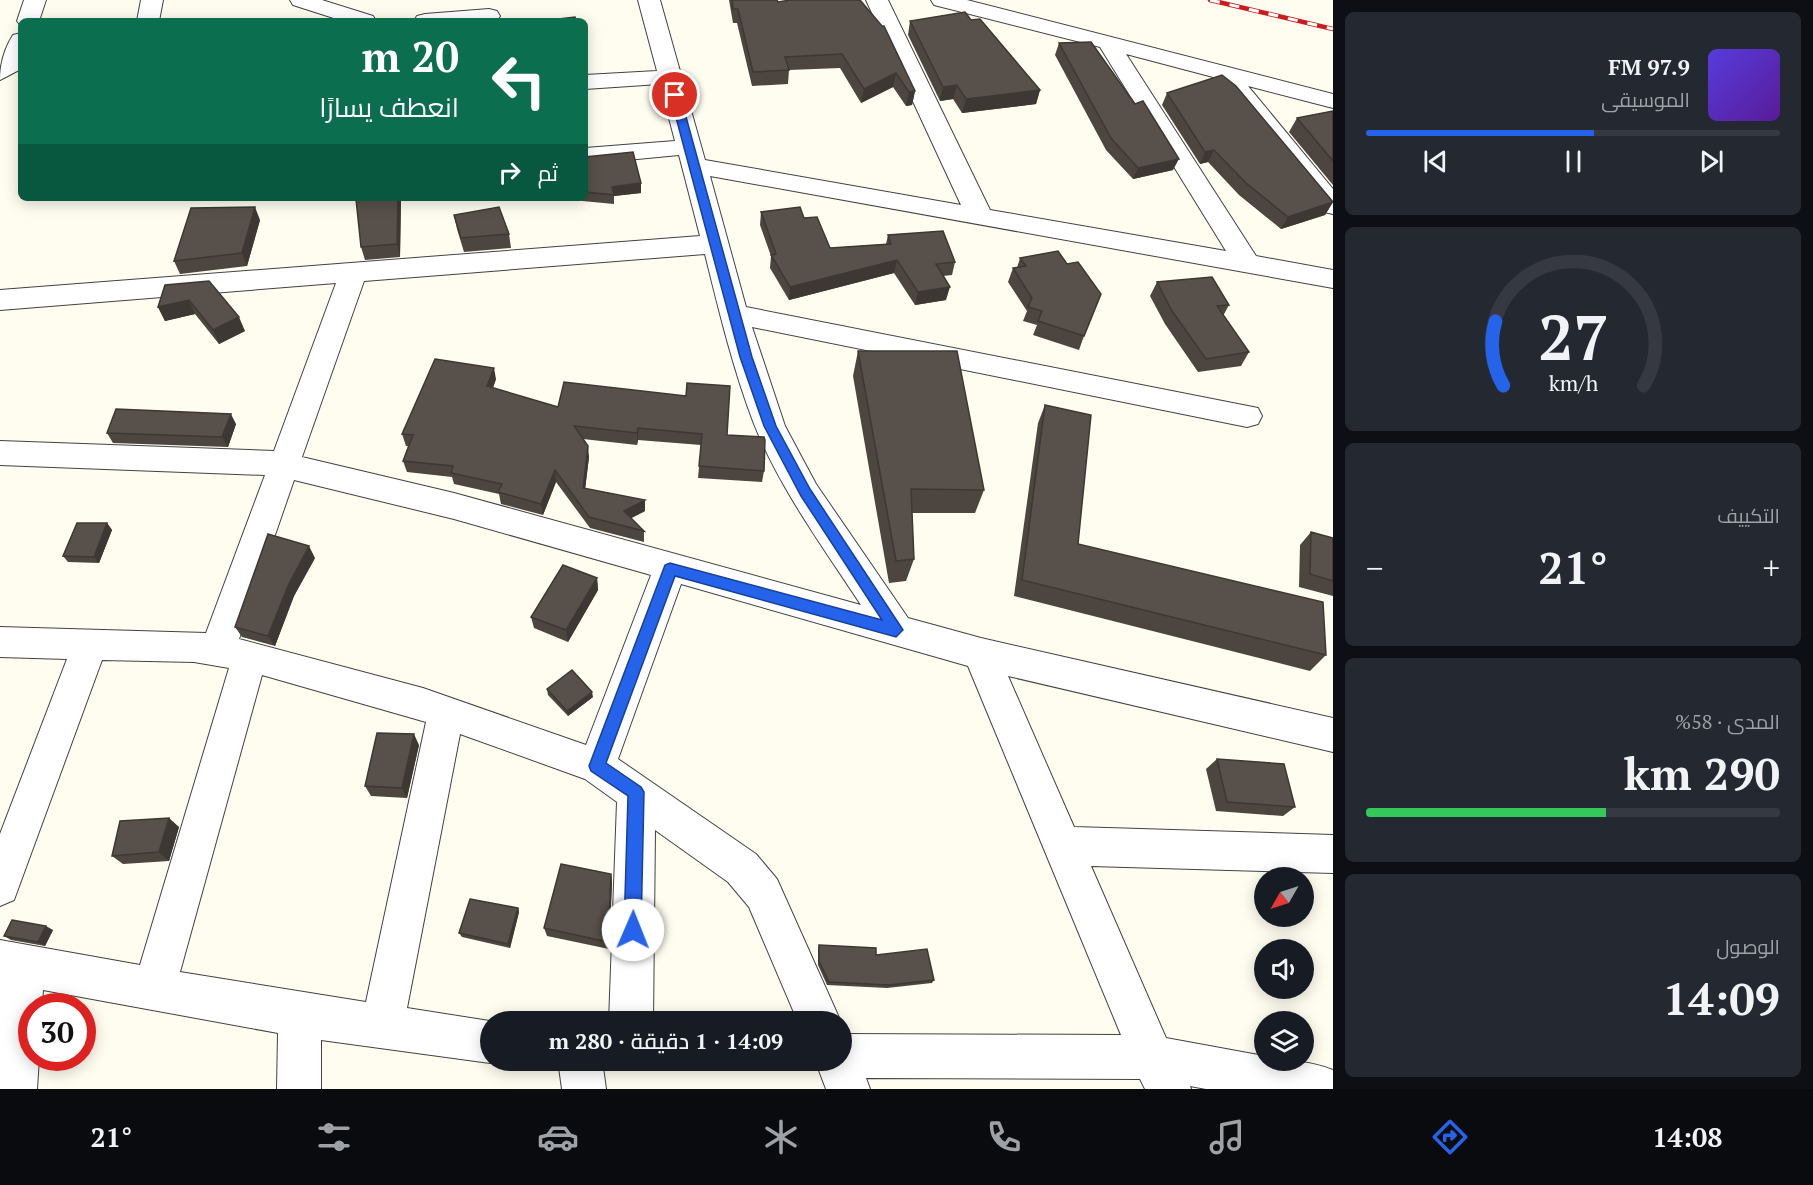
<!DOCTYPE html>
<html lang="ar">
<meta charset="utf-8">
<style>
body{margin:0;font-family:"PT Serif",Cairo,serif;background:#242831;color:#f1f3f6;direction:rtl;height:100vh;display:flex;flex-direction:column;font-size:22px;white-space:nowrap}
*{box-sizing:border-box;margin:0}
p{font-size:20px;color:#9ea1a6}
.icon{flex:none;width:33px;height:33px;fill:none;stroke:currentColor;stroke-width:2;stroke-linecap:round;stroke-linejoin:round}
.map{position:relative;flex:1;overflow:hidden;direction:ltr}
.panel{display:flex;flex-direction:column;gap:12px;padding:12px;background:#0d0f14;width:480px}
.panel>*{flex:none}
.hud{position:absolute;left:18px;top:18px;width:570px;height:183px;border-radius:9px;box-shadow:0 3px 15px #0003;direction:rtl;background:#0b6e4f;color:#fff;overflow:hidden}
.needle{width:39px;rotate:231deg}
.controls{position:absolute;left:1254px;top:867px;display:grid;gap:12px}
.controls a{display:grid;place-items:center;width:60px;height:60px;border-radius:50%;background:#171b24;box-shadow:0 3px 15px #0003;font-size:30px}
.speed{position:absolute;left:18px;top:993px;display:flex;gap:12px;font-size:30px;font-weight:700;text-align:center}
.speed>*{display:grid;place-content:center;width:78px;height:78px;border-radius:50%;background:#171b24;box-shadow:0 3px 15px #0003;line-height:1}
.speed .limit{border:9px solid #d22;background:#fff;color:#111}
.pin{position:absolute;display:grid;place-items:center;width:51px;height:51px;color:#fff;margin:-26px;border:3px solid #fff;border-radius:50%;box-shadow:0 2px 6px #0007}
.me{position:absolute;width:66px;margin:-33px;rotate:1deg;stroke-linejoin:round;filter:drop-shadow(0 0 4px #0008)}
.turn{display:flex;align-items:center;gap:21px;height:126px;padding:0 30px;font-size:27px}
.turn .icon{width:78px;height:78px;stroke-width:2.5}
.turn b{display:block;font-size:42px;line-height:51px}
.then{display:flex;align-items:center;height:57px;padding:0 30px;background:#0003;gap:12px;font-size:22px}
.big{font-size:45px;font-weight:600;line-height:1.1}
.panel .card{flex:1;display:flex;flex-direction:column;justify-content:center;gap:9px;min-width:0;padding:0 21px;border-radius:9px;background:#242831}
.panel .dial{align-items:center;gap:0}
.dial svg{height:156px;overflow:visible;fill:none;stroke:#363941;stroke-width:7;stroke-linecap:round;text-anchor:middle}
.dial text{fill:#f1f3f6;stroke:none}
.song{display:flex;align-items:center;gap:18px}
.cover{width:72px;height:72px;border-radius:9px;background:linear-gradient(135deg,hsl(250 70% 55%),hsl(270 70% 35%))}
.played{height:6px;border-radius:3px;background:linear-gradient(90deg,#2563eb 55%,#363941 55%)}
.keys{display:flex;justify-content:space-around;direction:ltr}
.heat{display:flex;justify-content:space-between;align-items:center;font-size:33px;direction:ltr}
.charge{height:9px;border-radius:4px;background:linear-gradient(90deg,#34c759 58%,#363941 0)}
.trip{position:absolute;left:480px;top:1011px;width:372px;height:60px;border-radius:30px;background:#171b24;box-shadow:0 3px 15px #0003;font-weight:600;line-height:60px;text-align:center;direction:rtl}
.dock{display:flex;height:96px;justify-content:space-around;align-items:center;background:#090b0e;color:#9ea1a6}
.dock .icon{width:42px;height:42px}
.dock .active{color:#2563eb}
.dock b{font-size:27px;color:#f1f3f6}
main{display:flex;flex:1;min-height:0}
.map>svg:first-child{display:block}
</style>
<main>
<section class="panel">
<div class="card">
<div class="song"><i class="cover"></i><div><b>97.9 FM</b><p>الموسيقى</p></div></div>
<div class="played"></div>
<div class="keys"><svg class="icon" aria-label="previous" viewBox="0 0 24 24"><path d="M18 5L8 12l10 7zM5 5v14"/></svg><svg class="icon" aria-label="pause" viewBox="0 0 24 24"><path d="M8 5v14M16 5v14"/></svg><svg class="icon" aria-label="next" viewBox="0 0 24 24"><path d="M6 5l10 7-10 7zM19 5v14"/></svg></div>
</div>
<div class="card dial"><svg viewBox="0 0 100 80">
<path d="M14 69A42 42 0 1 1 86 69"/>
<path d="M14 69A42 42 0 0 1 10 36" stroke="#2563eb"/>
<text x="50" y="56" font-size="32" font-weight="700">27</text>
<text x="50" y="72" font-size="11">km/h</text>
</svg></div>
<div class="card"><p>التكييف</p>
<div class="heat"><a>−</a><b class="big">21°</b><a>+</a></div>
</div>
<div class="card"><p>المدى · 58%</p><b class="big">290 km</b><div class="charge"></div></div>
<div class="card"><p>الوصول</p><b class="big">14:09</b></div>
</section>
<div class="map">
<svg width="1333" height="1089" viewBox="0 0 1333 1089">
<rect width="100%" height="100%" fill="#fffdf0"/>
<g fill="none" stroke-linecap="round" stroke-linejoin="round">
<defs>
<path id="street" d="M 24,0 L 46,0 L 39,21 L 21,21 L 21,26 L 17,21 Z
M 141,0 L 163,0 L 159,21 L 137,21 Z
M 290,0 L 322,0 L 373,16 L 376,21 L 343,21 L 293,5 Z
M 638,0 L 660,0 L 705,160 L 961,205 L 866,0 L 888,0 L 990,210 L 1226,251 L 1100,47 L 934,5 L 931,0 L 967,0 L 1333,94 L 1333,108 L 1248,86 L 1333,189 L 1333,214 L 1324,212 L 1217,78 L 1126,54 L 1256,256 L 1333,270 L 1333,288 L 710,176 L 746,307 L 1258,408 L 1262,416 L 1258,424 L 1247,427 L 752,327 L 785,426 L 816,484 L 908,618 L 981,638 L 1333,718 L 1333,752 L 1008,676 L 1074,827 L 1333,835 L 1333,873 L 1091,866 L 1166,1038 L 1264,1056 L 1264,1060 C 1287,1060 1311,1061 1333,1070 L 1333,1089 L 1206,1089 L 1190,1086 L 1191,1089 L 1145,1089 L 1140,1079 L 866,1078 L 870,1089 L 826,1089 L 815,1060 L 842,1060 L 842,1034 L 1121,1035 L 968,666 L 681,584 L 618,759 L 756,854 L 777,879 L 841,1022 L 798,1022 L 749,907 L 728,882 L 655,830 L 653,1022 L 609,1022 L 617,802 L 585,779 L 460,734 L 407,1008 L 496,1022 L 490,1022 L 490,1060 L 496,1060 L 490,1063 L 321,1040 L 321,1089 L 277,1089 L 278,1033 L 43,990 L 42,1006 L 32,1006 L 32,1058 L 39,1058 L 37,1089 L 0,1089 L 0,940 L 140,965 L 229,668 L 194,662 L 102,660 L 14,900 L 0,906 L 0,834 L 67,659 L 0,657 L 0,627 L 206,633 L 265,475 L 0,465 L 0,441 L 274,451 L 336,283 L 0,310 L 0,290 L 700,236 L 679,155 L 585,164 L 585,148 L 675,141 L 660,84 L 585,89 L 585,75 L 657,71 ZM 705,254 C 719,311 733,369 754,424 C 780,489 823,547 861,605 L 454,493 L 302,457 L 364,281 ZM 294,480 L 454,519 L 651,575 L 586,745 L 423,688 L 239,639 ZM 262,675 L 426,722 L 366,1002 L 180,972 Z
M 489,9 L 497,11 L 500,16 L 497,21 L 414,21 L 417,16 L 425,14 Z
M 21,33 L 21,69 L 0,80 C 0,65 4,49 13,35 Z
M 558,1060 L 602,1060 L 606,1089 L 562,1089 Z"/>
</defs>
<use href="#street" stroke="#424242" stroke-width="2"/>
<use href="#street" fill="#fff" fill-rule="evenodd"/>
<defs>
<path id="rail" d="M 1210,0 L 1333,29"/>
</defs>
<use href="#rail" stroke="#ca1b1e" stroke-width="4.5"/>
<use href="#rail" stroke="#fff" stroke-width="3" stroke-dasharray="10" stroke-linecap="butt"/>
</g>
<path fill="#4c4540" d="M 729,0 L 777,0 L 778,2 L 860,0 L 915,91 L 912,105 L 906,106 L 893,87 L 861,103 L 840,68 L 789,70 L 788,84 L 752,86 L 737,23 L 733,23 Z
M 971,20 L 1040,90 L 1036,104 L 962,113 L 953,99 L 940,101 L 908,35 L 910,21 Z
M 1059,43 L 1135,104 L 1173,170 L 1133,179 L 1106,150 L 1055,55 Z
M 1167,93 L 1333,202 L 1325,215 L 1281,229 L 1239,195 L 1208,162 L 1200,164 L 1162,105 Z
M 1333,111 L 1333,185 L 1289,132 L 1297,118 Z
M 585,157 L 641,183 L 641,193 L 614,196 L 614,204 L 551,198 L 585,198 Z
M 371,198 L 401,198 L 400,257 L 365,260 L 361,247 Z
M 761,212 L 804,218 L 830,248 L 886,244 L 888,235 L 955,262 L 952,275 L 943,276 L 946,300 L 915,305 L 894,273 L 789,300 L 770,268 L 771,256 L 760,225 Z
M 454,215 L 509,234 L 511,248 L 464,252 L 457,229 Z
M 260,220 L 247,266 L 180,274 L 174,261 Z
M 1020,258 L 1084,336 L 1079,350 L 1033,335 L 1037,325 L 1023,321 L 1027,311 L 1008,282 L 1013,268 L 1017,268 Z
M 1157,282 L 1229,305 L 1223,316 L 1249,352 L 1241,366 L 1198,372 L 1165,324 L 1150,296 Z
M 165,285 L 245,331 L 219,344 L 195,314 L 165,321 L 158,307 Z
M 858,351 L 984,490 L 975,513 L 912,513 L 914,559 L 906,581 L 889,583 L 853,376 Z
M 496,379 L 493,388 L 558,407 L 727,435 L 764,471 L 762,482 L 698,478 L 701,445 L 638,440 L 637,445 L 583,439 L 589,457 L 585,488 L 645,511 L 631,518 L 644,531 L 644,542 L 590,528 L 556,482 L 543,515 L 501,504 L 499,494 L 454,484 L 452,477 L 407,472 L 403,461 L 408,446 L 406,446 L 402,434 Z
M 1045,405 L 1078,544 L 1326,655 L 1310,671 L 1014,596 L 1038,423 Z
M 236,424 L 228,447 L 113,443 L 107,433 Z
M 107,523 L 112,530 L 99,563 L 68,562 L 63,556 Z
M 1311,532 L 1333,538 L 1333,596 L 1299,587 L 1300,545 Z
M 315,558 L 294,596 L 275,646 L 242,637 L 235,627 Z
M 597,578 L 598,590 L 568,642 L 534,628 L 531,617 Z
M 547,689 L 593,697 L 568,716 L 548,695 Z
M 419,745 L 407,798 L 371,796 L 365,786 Z
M 1217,759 L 1295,807 L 1283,816 L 1216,811 L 1206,769 Z
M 179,827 L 169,861 L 123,864 L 112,856 Z
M 611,874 L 612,883 L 609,949 L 547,936 L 544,928 Z
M 518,908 L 519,912 L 510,948 L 462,937 L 459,933 Z
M 53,930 L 45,946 L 11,940 L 4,936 Z
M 819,945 L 876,955 L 934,980 L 932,983 L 887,988 L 827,985 L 818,965 L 818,948 Z"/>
<path fill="#3e3834" d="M 896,73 L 893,87 L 861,103 L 864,89 Z
M 957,85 L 953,99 L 940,101 L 943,87 Z
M 1040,90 L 1036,104 L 962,113 L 966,99 Z
M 915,91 L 912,105 L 906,106 L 909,92 Z
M 1214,150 L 1208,162 L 1200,164 L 1205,152 Z
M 1179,159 L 1173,170 L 1133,179 L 1138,168 Z
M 641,183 L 641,193 L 614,196 L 612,187 Z
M 398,198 L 401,198 L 400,257 L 397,244 Z
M 1333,202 L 1325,215 L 1281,229 L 1288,217 Z
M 255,207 L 260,220 L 247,266 L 242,253 Z
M 897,260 L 894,273 L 789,300 L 790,287 Z
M 950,287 L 946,300 L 915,305 L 918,292 Z
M 189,300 L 195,314 L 165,321 L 158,307 Z
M 239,317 L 245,331 L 219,344 L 213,330 Z
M 494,368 L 496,379 L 489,398 L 487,386 Z
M 231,414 L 236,424 L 228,447 L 222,437 Z
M 638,428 L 638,440 L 637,445 L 637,433 Z
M 588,446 L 589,457 L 584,499 L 583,488 Z
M 555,470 L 556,482 L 543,515 L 541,504 Z
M 645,500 L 645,511 L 624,522 L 624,511 Z
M 107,523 L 112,530 L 99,563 L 94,557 Z
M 309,546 L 315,558 L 294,596 L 275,646 L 268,636 L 288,586 Z
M 597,578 L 598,590 L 568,642 L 566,630 Z
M 592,692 L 593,697 L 568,716 L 567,711 Z
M 414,734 L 419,745 L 407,798 L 402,788 Z
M 169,818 L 179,827 L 169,861 L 159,852 Z
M 611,874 L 612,883 L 609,949 L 608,942 Z
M 518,908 L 519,912 L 510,948 L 508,944 Z
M 46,926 L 53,930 L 45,946 L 38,942 Z"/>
<path fill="#58504a" stroke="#3e3834" stroke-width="1.5" d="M 732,0 L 777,0 L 778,2 L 790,0 L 860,0 L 882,26 L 884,26 L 915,91 L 909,92 L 896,73 L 864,89 L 842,54 L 785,57 L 789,70 L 753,72 L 738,9 L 733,9 Z
M 965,12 L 971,20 L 980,19 L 1040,90 L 966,99 L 957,85 L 943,87 L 910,21 Z
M 575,17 L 576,21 L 541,21 Z
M 1091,42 L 1135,104 L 1143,101 L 1179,159 L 1138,168 L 1111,138 L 1059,43 Z
M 1222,75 L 1236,86 L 1333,202 L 1288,217 L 1246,183 L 1214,150 L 1205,152 L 1167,93 Z
M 1333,111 L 1333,161 L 1297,118 Z
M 633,152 L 641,183 L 612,187 L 614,195 L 585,192 L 585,157 Z
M 371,198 L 398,198 L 397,244 L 361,247 L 356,199 L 370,199 Z
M 255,207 L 242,253 L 174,261 L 191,208 Z
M 499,207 L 509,234 L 461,238 L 454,215 Z
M 800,207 L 804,218 L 817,217 L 830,248 L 891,244 L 888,235 L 943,231 L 955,262 L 936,264 L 950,287 L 918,292 L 897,260 L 790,287 L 771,255 L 776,254 L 761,212 Z
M 1058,251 L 1067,264 L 1078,262 L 1101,294 L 1084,336 L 1038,321 L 1042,311 L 1028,307 L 1032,298 L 1013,268 L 1026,266 L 1020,258 Z
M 1212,277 L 1229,305 L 1217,306 L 1249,352 L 1206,359 L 1172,311 L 1157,282 Z
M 209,281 L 239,317 L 213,330 L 189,300 L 158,307 L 165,285 Z
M 858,351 L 957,351 L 984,490 L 911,489 L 914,559 L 896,561 Z
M 435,359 L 494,368 L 487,386 L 558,407 L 564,382 L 686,396 L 687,383 L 730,386 L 727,435 L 764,437 L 765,440 L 764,471 L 699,466 L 702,434 L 638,428 L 637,433 L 574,426 L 588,446 L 583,488 L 645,500 L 624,511 L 644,531 L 589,517 L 555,470 L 541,504 L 498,492 L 502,484 L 451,473 L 453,466 L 403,461 L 413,435 L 402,434 Z
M 1045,405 L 1091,415 L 1078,544 L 1323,602 L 1326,655 L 1022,580 Z
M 116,409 L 231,414 L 222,437 L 107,433 Z
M 77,523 L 107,523 L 94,557 L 63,556 Z
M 1311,532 L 1333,538 L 1333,581 L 1310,574 Z
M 268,534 L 309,546 L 288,586 L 268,636 L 235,627 Z
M 563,565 L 597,578 L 566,630 L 531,617 Z
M 572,670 L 592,692 L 567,711 L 547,689 Z
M 377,733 L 414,734 L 402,788 L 365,786 Z
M 1217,759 L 1284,764 L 1295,807 L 1227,802 Z
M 169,818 L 159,852 L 112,856 L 120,821 Z
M 561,864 L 611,874 L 608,942 L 544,928 Z
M 470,899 L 518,908 L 508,944 L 459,933 Z
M 12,920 L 46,926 L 38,942 L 4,936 Z
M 819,945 L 876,948 L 876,955 L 927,949 L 934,980 L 889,985 L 829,982 L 819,961 Z"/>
<path fill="#2563eb" stroke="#184099" stroke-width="1.5" d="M 675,92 L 680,95 L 752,357 L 776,426 L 810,489 L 903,630 L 896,637 L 675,576 L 606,763 L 641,787 L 644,792 L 641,930 L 639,936 L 633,938 L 627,936 L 624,930 L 628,796 L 591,771 L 589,766 L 665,565 L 670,563 L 882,620 L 801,496 L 764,426 L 740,357 L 670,95 Z"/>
</svg>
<div class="controls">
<a><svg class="needle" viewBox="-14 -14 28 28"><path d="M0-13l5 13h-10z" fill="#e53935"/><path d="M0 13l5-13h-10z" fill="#9ea1a6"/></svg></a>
<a><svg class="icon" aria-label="sound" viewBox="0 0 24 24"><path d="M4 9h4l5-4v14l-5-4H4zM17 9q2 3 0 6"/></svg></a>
<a><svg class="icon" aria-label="layers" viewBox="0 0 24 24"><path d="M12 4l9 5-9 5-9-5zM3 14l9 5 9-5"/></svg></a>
</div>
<div class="speed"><div class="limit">30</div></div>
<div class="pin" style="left:675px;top:95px;background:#d93025"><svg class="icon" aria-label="arrive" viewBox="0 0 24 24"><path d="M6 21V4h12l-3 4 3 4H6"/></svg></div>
<svg class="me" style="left:633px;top:930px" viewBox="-20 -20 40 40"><circle r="19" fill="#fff"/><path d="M0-13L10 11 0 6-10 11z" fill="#2563eb"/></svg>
<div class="trip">14:09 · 1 دقيقة · 280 m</div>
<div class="hud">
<div class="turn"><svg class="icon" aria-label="left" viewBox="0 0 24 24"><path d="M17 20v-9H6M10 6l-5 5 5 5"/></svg><div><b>20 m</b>انعطف يسارًا</div></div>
<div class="then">ثم<svg class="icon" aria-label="right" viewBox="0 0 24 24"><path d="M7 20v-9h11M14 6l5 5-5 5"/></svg></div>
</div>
</div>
</main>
<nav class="dock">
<b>14:08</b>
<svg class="icon active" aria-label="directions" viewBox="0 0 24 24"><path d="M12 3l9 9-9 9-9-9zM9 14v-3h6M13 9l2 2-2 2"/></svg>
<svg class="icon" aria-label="music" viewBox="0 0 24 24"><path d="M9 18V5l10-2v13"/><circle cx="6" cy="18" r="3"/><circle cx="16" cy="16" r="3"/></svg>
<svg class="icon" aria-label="phone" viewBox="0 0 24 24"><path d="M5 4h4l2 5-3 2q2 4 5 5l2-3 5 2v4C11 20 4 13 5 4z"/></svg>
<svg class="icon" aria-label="climate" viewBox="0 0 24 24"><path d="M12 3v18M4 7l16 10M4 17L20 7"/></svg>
<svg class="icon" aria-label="car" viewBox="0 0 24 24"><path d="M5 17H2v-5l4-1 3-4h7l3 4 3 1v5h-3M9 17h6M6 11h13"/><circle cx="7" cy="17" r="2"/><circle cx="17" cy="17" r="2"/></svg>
<svg class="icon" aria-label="filters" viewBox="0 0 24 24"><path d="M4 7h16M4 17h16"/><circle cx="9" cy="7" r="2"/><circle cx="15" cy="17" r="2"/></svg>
<b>21°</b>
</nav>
